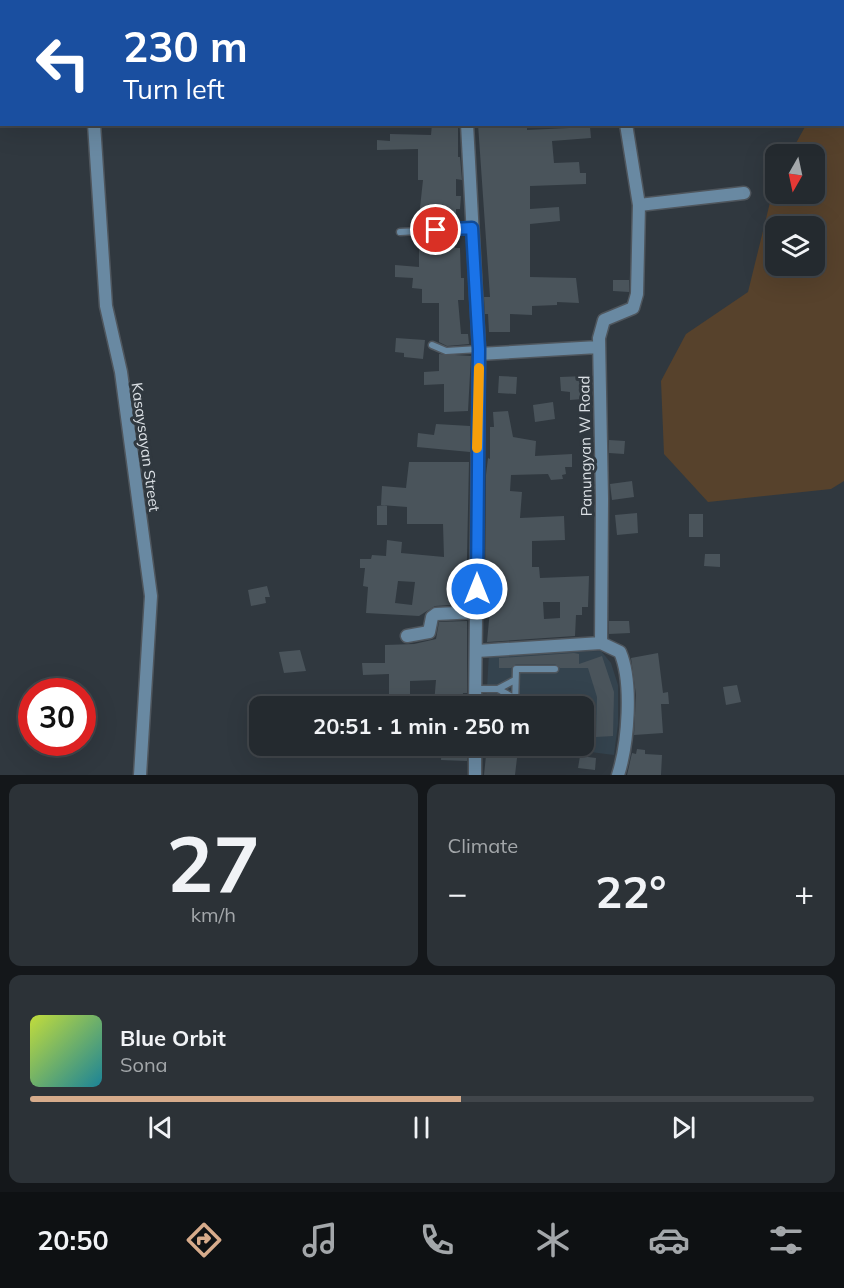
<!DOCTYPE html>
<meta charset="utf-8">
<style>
body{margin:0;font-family:Mulish,sans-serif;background:#2c3237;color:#f1f3f6;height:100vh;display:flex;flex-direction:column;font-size:22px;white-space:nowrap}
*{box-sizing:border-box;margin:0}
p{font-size:20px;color:#a3a7aa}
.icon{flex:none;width:33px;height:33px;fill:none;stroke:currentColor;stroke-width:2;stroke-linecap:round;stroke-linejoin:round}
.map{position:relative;height:775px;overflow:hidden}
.panel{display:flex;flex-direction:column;gap:9px;padding:9px;background:#14171a;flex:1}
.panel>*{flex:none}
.banner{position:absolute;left:0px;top:0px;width:844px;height:126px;box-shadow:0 6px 24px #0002,0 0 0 2px #41464b;background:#1a4fa0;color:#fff;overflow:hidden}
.needle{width:39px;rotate:189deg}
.fabs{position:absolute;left:765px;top:144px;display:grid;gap:12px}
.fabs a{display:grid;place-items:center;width:60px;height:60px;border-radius:12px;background:#242a2f;box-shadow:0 6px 24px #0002,0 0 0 2px #41464b;font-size:30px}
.speed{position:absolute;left:18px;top:678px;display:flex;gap:12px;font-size:30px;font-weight:700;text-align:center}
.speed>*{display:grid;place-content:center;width:78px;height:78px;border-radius:50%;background:#242a2f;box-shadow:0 6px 24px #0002,0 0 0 2px #41464b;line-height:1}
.speed .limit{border:9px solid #d22;background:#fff;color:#111}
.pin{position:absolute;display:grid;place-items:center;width:51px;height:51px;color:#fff;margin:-26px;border:3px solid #fff;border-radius:50%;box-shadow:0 2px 6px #0007}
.me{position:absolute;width:66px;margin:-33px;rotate:0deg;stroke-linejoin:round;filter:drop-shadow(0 0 4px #0008)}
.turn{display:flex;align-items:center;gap:21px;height:126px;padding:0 24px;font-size:27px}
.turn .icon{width:78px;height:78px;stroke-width:2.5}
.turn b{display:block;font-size:42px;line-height:51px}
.big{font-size:45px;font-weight:700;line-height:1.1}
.panel .tile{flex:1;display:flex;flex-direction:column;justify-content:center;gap:9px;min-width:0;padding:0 21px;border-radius:12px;background:#2c3237}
.panel .dial{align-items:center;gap:0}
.dial b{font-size:78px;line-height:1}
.song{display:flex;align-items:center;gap:18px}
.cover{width:72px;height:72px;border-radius:9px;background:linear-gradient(135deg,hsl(70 70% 55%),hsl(190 70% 35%))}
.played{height:6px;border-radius:3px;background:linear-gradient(90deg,#d6ab8b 55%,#41464b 55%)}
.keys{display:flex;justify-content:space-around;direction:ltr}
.heat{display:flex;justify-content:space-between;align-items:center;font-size:33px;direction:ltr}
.panel .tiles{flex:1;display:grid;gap:9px;grid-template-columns:1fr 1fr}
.tile:last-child{grid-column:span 2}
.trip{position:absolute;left:249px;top:696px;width:345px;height:60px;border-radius:12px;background:#242a2f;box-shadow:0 6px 24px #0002,0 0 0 2px #41464b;font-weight:700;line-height:60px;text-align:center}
.dock{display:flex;height:96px;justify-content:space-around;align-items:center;background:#0e1113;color:#a3a7aa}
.dock .icon{width:42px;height:42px}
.dock .active{color:#d6ab8b}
.dock b{font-size:27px;color:#f1f3f6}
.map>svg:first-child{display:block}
</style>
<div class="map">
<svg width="844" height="775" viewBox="0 0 844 775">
<rect width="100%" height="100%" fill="#30383f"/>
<path fill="#34434e" d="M 601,651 L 611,663 L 618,685 L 618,724 L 614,755 L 543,746 L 584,746 L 584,706 L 486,706 L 489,653 Z"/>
<path fill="#57422c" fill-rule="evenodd" d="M 844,86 L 844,481 L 831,489 L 708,502 L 664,454 L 661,381 L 686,334 L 748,292 L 775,182 L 776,194 L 814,194 L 814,154 L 790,154 L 806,125 L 843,124 ZM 776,226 L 814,226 L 814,266 L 776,266 Z"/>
<path fill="#4a545b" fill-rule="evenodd" d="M 432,124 L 458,124 L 458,157 L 460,157 L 462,180 L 456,179 L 456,196 L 461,196 L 460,209 L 456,209 L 456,224 L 418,226 L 423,180 L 418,180 L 418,149 L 377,150 L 377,140 L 390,141 L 390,134 L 431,135 Z
M 478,124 L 527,124 L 527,130 L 590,127 L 591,138 L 552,141 L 554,163 L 579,162 L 580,173 L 586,173 L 586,184 L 530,186 L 530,209 L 559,207 L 560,221 L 530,224 L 530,277 L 576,278 L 579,303 L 557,302 L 557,305 L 532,306 L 532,315 L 510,314 L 510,332 L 489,332 L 488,314 L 485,314 L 484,297 L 490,297 Z
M 455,234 L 455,248 L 460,248 L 461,278 L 464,278 L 464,300 L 458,300 L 461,334 L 468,334 L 469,344 L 447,346 L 439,342 L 439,303 L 422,303 L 422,289 L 412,288 L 413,278 L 395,277 L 395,265 L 419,267 L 419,236 Z
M 613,280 L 629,280 L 629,292 L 613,291 Z
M 396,338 L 425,340 L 423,359 L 404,357 L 404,353 L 395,352 Z
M 439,354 L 471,356 L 468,411 L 444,412 L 444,384 L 424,385 L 424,372 L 439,371 Z
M 499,376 L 517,377 L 516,394 L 498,393 Z
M 586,376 L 589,392 L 581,392 L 582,399 L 570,400 L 570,392 L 561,391 L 560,377 Z
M 553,402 L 555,419 L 535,422 L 533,405 Z
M 508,411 L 513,437 L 536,441 L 535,456 L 572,454 L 572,467 L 565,467 L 566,474 L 562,475 L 563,479 L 551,480 L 548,474 L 511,475 L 510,491 L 522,492 L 520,518 L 564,516 L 565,540 L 532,541 L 532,567 L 539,567 L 540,578 L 589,576 L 588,607 L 582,607 L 582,615 L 576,615 L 575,636 L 487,642 L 492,588 L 485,588 L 486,475 L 488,458 L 490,459 L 490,427 L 494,427 L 493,412 ZM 543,602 L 560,602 L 560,618 L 544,619 Z
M 436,424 L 470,426 L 470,452 L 417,447 L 418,433 L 434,435 Z
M 609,440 L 625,441 L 624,454 L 609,453 Z
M 409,462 L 469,462 L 466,604 L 435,606 L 419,616 L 366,613 L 368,587 L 363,586 L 365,568 L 360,568 L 360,559 L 371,559 L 372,555 L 386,556 L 387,540 L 402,542 L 401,553 L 444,557 L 443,524 L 407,524 L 407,507 L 381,505 L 382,486 L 406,488 ZM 398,581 L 415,582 L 412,605 L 395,603 Z
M 632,481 L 634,497 L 612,500 L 610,484 Z
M 387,505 L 387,525 L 377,525 L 377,506 Z
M 637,513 L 638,533 L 617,535 L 615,515 Z
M 689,514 L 703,514 L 703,537 L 689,537 Z
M 705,554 L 720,554 L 720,567 L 704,566 Z
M 267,586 L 270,597 L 265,597 L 266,603 L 251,606 L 248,590 Z
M 467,621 L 467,693 L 463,693 L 462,706 L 434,704 L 436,680 L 410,681 L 410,699 L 389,699 L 389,674 L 363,675 L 362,663 L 385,663 L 385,645 L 414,644 L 436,639 L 439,622 Z
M 609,621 L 629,621 L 630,633 L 609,634 Z
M 300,650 L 306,671 L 284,673 L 279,652 Z
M 574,653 L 579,654 L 579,664 L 602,656 L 614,692 L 613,736 L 596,737 L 597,697 L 588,668 L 560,668 L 555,664 L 516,664 L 511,668 L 499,668 L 499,658 Z
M 658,653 L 663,693 L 668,692 L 669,704 L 661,704 L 663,733 L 634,735 L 636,695 L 631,658 Z
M 737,685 L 741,702 L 726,705 L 723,687 Z
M 442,746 L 467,746 L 467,761 L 441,760 Z
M 487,746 L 509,746 L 507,757 L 517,758 L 515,775 L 484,775 Z
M 637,749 L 645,750 L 645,754 L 662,755 L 661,775 L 627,775 L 632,753 L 636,754 Z
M 580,756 L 596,758 L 595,770 L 578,768 Z"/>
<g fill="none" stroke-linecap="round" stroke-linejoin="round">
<defs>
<path id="lane" d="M 400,232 L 472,228
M 432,345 L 446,351 L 479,349
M 476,689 L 498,689 L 514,698
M 498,689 L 515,680
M 515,706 L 516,669 L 555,669"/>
<path id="street" d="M 86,0 L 86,2
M 461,0 L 461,2
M 596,0 L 596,2
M 94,124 L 106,306 L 121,372 L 151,596 L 140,775
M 467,124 L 479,349 L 475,706
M 639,205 L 744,193
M 479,354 L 598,347
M 407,636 L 429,632 L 432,617 L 436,614 L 477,612
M 601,643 L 602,499 L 599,338 L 604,320 L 633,308 L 637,294 L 639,205 L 626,124
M 477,651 L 601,643 L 620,652 C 633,682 628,744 618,775
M 475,746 L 475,775"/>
</defs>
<use href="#lane" stroke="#4f565d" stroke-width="9"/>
<use href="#street" stroke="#4f565d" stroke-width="15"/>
<use href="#lane" stroke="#6989a2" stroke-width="6"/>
<use href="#street" stroke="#6989a2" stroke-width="12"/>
</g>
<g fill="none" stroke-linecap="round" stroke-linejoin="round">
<defs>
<path id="route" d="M 436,230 L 472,228 L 479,349 L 477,589"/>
</defs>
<use href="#route" stroke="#114b97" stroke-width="15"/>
<use href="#route" stroke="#1a73e8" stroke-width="10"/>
<path stroke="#f59e0b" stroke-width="10" d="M 477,448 L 479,368"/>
</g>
<g text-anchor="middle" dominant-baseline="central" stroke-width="6" stroke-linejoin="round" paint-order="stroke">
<g font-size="15" fill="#dbe0e5" stroke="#30383f">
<text transform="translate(585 446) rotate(-91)">Panungyan W Road</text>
<text transform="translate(146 447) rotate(82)">Kasaysayan Street</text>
</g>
</g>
</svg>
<div class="fabs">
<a><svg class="needle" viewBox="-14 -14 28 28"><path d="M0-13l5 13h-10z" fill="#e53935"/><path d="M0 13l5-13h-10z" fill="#a3a7aa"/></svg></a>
<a><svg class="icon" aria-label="layers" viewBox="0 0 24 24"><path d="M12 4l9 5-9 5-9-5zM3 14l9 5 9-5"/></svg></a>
</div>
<div class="speed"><div class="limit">30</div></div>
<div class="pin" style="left:436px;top:230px;background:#d93025"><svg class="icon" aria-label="arrive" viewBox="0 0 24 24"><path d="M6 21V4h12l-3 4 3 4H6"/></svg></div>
<svg class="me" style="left:477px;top:589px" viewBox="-20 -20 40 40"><circle r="17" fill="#1a73e8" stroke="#fff" stroke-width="3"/><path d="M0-11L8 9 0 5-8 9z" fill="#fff"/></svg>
<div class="trip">20:51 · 1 min · 250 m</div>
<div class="banner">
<div class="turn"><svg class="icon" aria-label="left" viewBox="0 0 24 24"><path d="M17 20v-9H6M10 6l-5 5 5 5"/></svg><div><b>230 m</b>Turn left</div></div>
</div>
</div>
<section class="panel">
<div class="tiles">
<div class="tile dial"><b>27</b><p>km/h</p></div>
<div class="tile"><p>Climate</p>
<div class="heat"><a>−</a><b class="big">22°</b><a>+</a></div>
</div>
<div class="tile">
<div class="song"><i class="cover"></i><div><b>Blue Orbit</b><p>Sona</p></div></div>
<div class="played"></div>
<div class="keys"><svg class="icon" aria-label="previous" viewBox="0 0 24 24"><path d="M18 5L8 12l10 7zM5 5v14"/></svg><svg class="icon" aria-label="pause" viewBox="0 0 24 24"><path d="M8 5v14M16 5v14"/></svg><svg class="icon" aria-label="next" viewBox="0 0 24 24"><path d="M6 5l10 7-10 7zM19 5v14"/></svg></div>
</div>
</div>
</section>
<nav class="dock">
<b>20:50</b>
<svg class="icon active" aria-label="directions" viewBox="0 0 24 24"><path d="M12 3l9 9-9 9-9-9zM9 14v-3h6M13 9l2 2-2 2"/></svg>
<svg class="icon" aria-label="music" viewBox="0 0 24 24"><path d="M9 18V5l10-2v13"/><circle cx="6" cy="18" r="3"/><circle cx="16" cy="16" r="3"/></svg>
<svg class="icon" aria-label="phone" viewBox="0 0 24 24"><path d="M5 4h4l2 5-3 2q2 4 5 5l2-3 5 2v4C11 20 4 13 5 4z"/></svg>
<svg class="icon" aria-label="climate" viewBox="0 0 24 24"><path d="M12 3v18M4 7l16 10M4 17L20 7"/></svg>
<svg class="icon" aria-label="car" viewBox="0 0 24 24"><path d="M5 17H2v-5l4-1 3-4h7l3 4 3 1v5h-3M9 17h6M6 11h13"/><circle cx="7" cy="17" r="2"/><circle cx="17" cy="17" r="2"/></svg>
<svg class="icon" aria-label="filters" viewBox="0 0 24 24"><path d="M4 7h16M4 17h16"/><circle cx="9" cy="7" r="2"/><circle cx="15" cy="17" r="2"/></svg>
</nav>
